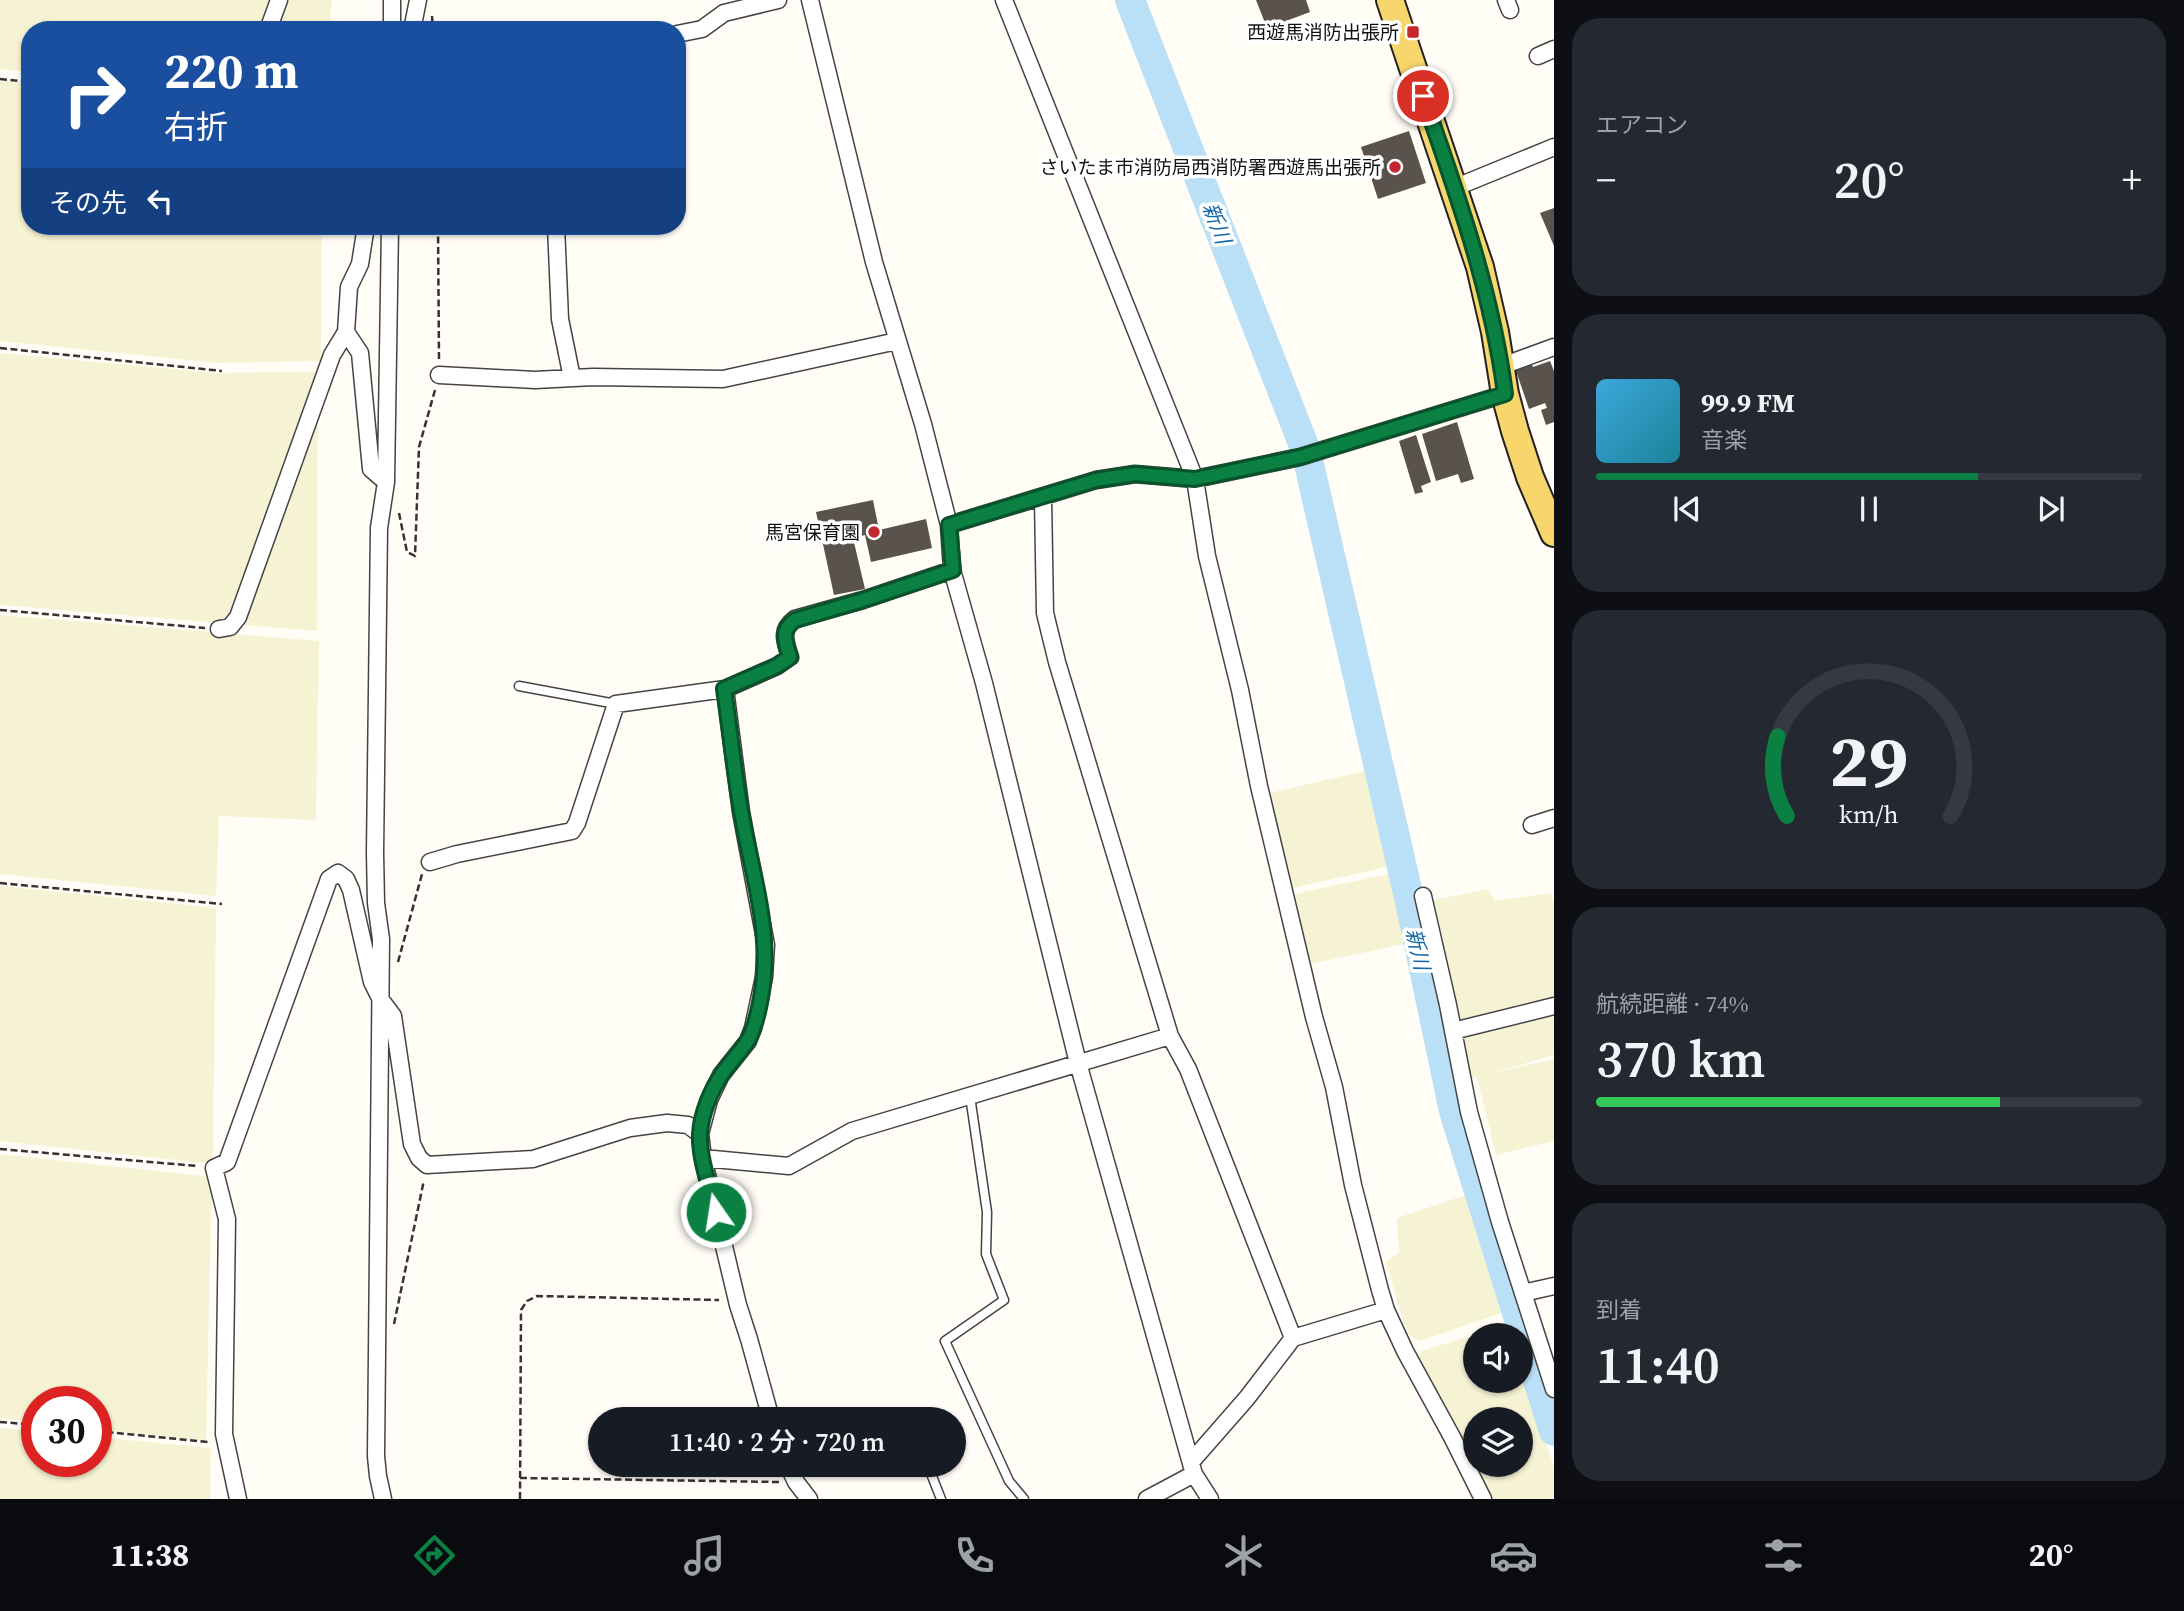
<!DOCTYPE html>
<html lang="ja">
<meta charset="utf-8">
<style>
body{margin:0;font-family:"Source Serif 4","Noto Sans JP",serif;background:#242831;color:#f1f3f6;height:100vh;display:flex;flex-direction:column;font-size:26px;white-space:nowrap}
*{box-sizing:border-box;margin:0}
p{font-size:23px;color:#9ea1a6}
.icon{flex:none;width:38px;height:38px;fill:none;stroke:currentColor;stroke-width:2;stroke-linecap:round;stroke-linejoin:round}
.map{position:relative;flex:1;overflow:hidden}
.sheet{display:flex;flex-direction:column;gap:18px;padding:18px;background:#0d0f14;width:630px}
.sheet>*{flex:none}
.banner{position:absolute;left:21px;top:21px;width:665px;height:214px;border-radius:28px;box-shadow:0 2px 5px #0004;background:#1a4fa0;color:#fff;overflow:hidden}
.tools{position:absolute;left:1463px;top:1323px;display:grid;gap:14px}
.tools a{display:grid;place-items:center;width:70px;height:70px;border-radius:50%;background:#171b24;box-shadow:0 2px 5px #0004;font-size:35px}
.speed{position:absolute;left:21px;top:1386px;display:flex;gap:14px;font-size:35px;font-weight:700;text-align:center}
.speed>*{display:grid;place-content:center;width:91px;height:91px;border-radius:50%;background:#171b24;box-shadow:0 2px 5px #0004;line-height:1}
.speed .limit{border:10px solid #d22;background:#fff;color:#111}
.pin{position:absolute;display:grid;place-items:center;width:60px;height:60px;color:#fff;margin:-30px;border:4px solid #fff;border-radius:50%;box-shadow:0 2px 7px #0007}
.me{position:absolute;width:77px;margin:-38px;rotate:347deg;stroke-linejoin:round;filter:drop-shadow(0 0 5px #0008)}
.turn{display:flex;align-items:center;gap:24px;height:147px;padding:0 28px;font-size:32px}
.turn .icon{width:91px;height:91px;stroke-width:2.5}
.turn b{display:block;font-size:49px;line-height:60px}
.then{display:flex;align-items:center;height:66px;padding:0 28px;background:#0003;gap:14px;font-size:26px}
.big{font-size:52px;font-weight:600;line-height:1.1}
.sheet .widget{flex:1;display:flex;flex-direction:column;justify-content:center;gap:10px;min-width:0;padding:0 24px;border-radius:28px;background:#242831}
.sheet .dial{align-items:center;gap:0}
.dial svg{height:182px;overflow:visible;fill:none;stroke:#363941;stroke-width:7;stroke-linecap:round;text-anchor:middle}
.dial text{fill:#f1f3f6;stroke:none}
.song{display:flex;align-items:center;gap:21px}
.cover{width:84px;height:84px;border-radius:10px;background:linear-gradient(135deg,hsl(200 70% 55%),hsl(190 70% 35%))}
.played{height:7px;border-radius:4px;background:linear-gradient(90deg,#0b8043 70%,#363941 70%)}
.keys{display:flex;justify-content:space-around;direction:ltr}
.heat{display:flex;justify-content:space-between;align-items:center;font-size:38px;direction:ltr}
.charge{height:10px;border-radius:5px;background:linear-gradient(90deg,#34c759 74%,#363941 0)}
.trip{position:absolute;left:588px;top:1407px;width:378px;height:70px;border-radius:35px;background:#171b24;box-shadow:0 2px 5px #0004;font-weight:600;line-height:70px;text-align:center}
.menu{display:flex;height:112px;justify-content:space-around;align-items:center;background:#090b0e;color:#9ea1a6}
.menu .icon{width:49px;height:49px}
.menu .current{color:#0b8043}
.menu b{font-size:32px;color:#f1f3f6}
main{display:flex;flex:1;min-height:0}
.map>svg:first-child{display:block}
</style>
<main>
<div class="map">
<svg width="1554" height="1499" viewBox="0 0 1554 1499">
<rect width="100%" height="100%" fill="#fffdf5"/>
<path fill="#f6f3d4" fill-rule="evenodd" d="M 0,0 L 332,0 L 329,30 L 30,30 L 30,72 L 0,69 Z
M 0,81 L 30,84 L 30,226 L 322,226 L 321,361 L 218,363 L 0,341 Z
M 0,353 L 215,373 L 318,372 L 317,631 L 0,605 Z
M 0,615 L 319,641 L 316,820 L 219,816 L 216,896 L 0,874 Z
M 1368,770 L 1391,866 L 1293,888 L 1270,793 Z
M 1392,873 L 1408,943 L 1311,964 L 1295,894 Z
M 0,886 L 216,908 L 213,1164 L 0,1141 Z
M 1488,889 L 1495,901 L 1551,893 L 1554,904 L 1554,1000 L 1462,1025 L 1434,900 Z
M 1554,1013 L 1554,1055 L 1492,1073 L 1554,1059 L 1554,1141 L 1496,1155 L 1477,1077 L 1470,1078 L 1462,1038 Z
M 0,1154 L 212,1177 L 206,1441 L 96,1429 L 96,1402 L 37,1402 L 37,1422 L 0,1418 Z
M 1469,1194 L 1507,1311 L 1420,1341 L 1407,1334 L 1386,1262 L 1399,1253 L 1397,1218 Z
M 1508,1325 L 1511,1335 L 1475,1335 L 1475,1381 L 1521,1381 L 1521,1365 L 1554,1467 L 1554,1499 L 1491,1499 L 1418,1361 L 1421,1351 ZM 1475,1419 L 1521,1419 L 1521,1465 L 1475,1465 Z
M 0,1428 L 37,1431 L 37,1461 L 96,1461 L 96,1437 L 211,1448 L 210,1499 L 0,1499 Z"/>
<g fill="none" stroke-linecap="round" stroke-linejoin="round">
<path stroke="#b9e0f7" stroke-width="30" d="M 1130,0 L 1304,446
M 1308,460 L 1410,902 L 1454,1111 L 1554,1431"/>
</g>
<path fill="#5a524d" d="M 1256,0 L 1306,0 L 1310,12 L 1267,28 Z
M 1409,131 L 1426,183 L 1378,199 L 1361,147 Z
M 1554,208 L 1554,246 L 1540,213 Z
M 1550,361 L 1554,371 L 1554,422 L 1546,425 L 1541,410 L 1547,408 L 1545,403 L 1529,409 L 1515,368 L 1531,363 L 1533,367 Z
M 1457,422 L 1474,479 L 1461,483 L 1458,474 L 1436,481 L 1422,434 Z
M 1416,435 L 1431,482 L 1421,486 L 1423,492 L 1415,494 L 1399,441 Z
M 873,500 L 879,530 L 926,519 L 932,548 L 871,562 L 865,535 L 853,538 L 865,589 L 834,595 L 816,512 Z"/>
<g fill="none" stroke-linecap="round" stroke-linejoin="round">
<defs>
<path id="service" d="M 519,686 L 616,704
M 970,1096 L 987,1212 L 986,1254 L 1004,1300 L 945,1341 L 1009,1481 L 1024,1499
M 930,1471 L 941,1499"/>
<path id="minor" d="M 810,0 L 874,262 L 923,424 L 949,525 L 952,570 L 984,683 L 1078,1063 L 1194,1474 L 1210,1499
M 1004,0 L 1195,479 L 1207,556 L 1240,690 L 1259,786 L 1314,1017 L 1334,1087 L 1353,1185 L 1380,1290 L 1386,1310 L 1405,1351 L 1452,1437 L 1483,1499
M 1506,0 L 1510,10
M 268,30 L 279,0
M 392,30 L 392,0
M 412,30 L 418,0
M 677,34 L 702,29 L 724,13 L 778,0
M 1538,56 L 1554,49
M 1454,188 L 1554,147
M 556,226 L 560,319 L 572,378
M 346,332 L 360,353 L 371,469 L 386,482
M 1502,366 L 1554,347
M 439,375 L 535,380 L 593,377 L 723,379 L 897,341
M 1043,498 L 1045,613 L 1057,662 L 1170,1036 L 1188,1069 L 1293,1338
M 949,525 L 1096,480 L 1135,474 L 1195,479 L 1300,457 L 1505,394
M 219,629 L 230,627 L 238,617 L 332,355 L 346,332 L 349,287 L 360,264 L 366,226
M 1532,825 L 1554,818
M 430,862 L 457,854 L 572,831 L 577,823 L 616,704 L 725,689
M 1423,896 L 1448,1005 L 1469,1112 L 1500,1222 L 1554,1389
M 1453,1031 L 1554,1006
M 703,1158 L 700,1134 L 709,1100 L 721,1075 L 748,1041 L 753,1028 L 764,977 L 766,945 L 741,812 L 725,689 L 777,666 L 790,657 C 785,641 780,630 795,619 L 863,600 L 952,570
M 1523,1293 L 1554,1286
M 771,1419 L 749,1339 L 738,1305 L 703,1158 L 789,1166 L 852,1131 L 1170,1036
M 1191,1462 L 1247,1398 L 1293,1338 L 1386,1310
M 788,1465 L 796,1482 L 809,1499
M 238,1499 L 224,1434 L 227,1219 L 214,1168 L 227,1162 L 329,879 L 338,873 L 346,879 L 351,890 L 372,982 L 381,1000 L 393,1016 L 412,1144 L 419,1158 L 427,1165 L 533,1159 L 630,1128 L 667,1123 L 688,1125 L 700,1134
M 383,1499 L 378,1476 L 376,1456 L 381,939 L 376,903 L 375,853 L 379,528 L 386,482 L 390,226
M 1147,1499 L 1194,1474"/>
<path id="primary" d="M 1390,0 L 1480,267 L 1495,332 L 1505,394 L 1515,431 L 1530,477 L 1554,533"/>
</defs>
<use href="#service" stroke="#444" stroke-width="11"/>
<use href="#minor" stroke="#444" stroke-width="19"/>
<use href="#primary" stroke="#222" stroke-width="30"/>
<path stroke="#333" stroke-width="2.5" stroke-dasharray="7 3.5" stroke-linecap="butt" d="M 432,16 L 433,30
M 0,79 L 30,82
M 438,226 L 439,360
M 0,348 L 222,371
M 399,513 L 407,552 L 415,556 L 419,447 L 435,390
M 0,610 L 205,628
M 0,883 L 222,904
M 398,962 L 422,874
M 0,1149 L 197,1166
M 394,1324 L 424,1180
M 0,1422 L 37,1425
M 96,1431 L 208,1442
M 520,1478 L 779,1482
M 520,1499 L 521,1310 L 527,1301 L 537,1296 L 719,1300"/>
<use href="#service" stroke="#fff" stroke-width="8"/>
<use href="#minor" stroke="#fff" stroke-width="16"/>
<use href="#primary" stroke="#f9d66b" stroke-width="26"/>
</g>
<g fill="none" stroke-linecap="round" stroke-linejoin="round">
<defs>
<path id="route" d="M 716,1212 C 710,1187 699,1159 700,1134 C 701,1114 711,1090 722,1074 C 730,1062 741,1052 748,1040 C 757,1025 763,991 764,973 C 768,918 750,865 741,811 C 734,770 730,730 724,689 L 777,666 L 790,657 C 785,642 780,630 795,620 L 863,600 L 953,570 L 949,525 L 1096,480 L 1135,474 L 1195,479 L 1300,457 L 1505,394 C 1492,291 1457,194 1423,96"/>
</defs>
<use href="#route" stroke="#07532c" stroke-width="18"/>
<use href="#route" stroke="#0b8043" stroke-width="12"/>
</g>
<g fill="#c4262e" stroke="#fff" stroke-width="2.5">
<rect x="1406" y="25" width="14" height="14" rx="3.5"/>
<circle cx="1395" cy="167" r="7"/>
<circle cx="874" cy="532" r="7"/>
</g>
<g text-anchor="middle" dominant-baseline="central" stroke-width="7" stroke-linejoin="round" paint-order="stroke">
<g font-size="19" fill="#111" stroke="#fff" text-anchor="end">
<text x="1399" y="32">西遊馬消防出張所</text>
<text x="1381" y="167">さいたま市消防局西消防署西遊馬出張所</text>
<text x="860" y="532">馬宮保育園</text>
</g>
<g font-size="21" font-style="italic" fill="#1768a6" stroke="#fff">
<text transform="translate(1217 223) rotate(69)">新川</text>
<text transform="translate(1418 949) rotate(77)">新川</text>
</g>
</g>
</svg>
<div class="tools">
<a><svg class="icon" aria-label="sound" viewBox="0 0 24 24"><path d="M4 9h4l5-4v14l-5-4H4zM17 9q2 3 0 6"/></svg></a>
<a><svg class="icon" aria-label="layers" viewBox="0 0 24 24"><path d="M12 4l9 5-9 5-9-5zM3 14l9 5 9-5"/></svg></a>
</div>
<div class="speed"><div class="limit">30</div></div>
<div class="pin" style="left:1423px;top:96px;background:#d93025"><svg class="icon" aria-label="arrive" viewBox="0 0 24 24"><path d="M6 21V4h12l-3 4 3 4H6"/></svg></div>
<svg class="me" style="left:716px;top:1212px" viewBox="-20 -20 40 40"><circle r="17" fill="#0b8043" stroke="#fff" stroke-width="3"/><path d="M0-11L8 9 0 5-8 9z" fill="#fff"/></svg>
<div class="trip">11:40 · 2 分 · 720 m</div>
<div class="banner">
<div class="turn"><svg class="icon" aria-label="right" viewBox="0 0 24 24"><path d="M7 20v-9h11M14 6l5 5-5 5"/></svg><div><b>220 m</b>右折</div></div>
<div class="then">その先<svg class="icon" aria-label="left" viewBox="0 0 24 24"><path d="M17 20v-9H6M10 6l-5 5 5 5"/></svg></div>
</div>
</div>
<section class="sheet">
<div class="widget"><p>エアコン</p>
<div class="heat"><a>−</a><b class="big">20°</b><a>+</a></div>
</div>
<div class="widget">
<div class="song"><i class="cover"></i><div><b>99.9 FM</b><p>音楽</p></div></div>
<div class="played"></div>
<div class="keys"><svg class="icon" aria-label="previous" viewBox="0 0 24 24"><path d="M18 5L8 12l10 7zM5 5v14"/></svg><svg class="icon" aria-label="pause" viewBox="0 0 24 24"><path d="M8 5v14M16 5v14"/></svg><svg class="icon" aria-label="next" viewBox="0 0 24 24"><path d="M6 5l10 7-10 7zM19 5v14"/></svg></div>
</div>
<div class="widget dial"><svg viewBox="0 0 100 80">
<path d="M14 69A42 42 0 1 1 86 69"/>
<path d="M14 69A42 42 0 0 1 10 34" stroke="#0b8043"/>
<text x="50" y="56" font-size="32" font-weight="700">29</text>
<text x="50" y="72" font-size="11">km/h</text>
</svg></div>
<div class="widget"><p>航続距離 · 74%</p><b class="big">370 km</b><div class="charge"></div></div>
<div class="widget"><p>到着</p><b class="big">11:40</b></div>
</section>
</main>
<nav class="menu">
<b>11:38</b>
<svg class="icon current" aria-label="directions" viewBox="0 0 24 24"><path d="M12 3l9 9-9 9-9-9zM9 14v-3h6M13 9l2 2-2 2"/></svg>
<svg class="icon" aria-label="music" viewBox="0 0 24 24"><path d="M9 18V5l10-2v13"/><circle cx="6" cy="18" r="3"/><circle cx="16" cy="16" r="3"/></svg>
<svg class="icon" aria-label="phone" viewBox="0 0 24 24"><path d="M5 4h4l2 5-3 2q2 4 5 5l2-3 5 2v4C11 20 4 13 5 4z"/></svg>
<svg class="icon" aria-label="climate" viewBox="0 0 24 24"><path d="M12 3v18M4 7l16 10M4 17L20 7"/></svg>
<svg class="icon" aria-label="car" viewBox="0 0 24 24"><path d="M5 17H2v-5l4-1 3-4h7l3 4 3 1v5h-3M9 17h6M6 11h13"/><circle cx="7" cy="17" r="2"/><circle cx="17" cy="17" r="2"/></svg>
<svg class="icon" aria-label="filters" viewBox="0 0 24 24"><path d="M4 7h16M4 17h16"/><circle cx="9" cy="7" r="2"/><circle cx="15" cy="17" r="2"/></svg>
<b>20°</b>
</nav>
